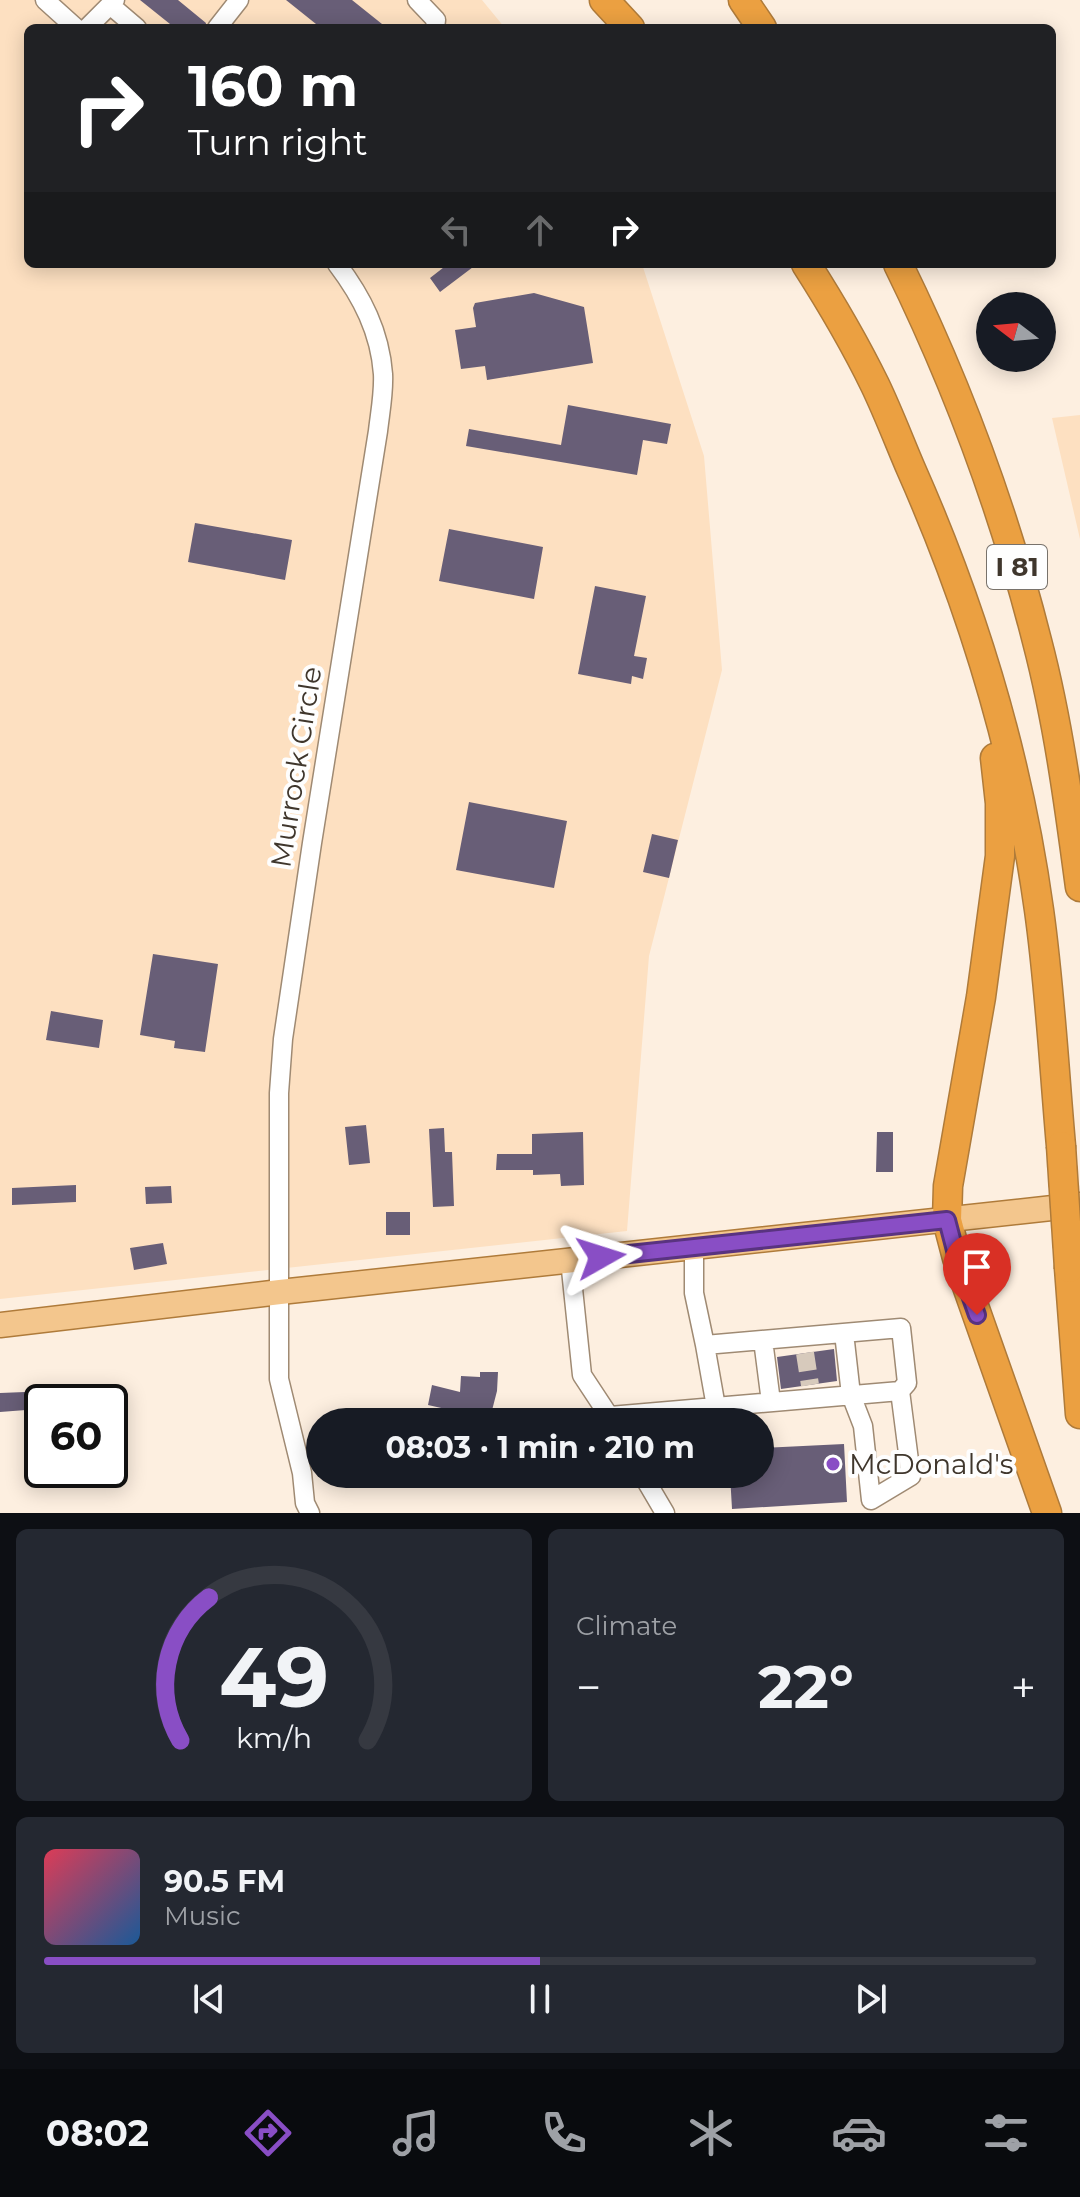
<!DOCTYPE html>
<meta charset="utf-8">
<style>
body{margin:0;font-family:Montserrat,sans-serif;background:#242831;color:#f1f3f6;height:100vh;display:flex;flex-direction:column;font-size:30px;white-space:nowrap}
*{box-sizing:border-box;margin:0}
p{font-size:26px;color:#9ea1a6}
.icon{flex:none;width:44px;height:44px;fill:none;stroke:currentColor;stroke-width:2;stroke-linecap:round;stroke-linejoin:round}
.map{position:relative;height:1513px;overflow:hidden}
.drawer{display:flex;flex-direction:column;gap:16px;padding:16px;background:#0d0f14;flex:1}
.drawer>*{flex:none}
.top-card{position:absolute;left:24px;top:24px;width:1032px;height:244px;border-radius:12px;box-shadow:0 4px 20px #0003;background:#202124;color:#fff;overflow:hidden}
.needle{width:52px;rotate:286deg}
.buttons{position:absolute;left:976px;top:292px;display:grid;gap:16px}
.buttons a{display:grid;place-items:center;width:80px;height:80px;border-radius:50%;background:#171b24;box-shadow:0 4px 20px #0003;font-size:40px}
.speed{position:absolute;left:24px;top:1384px;display:flex;gap:16px;font-size:40px;font-weight:700;text-align:center}
.speed>*{display:grid;place-content:center;width:104px;height:104px;border-radius:50%;background:#171b24;box-shadow:0 4px 20px #0003;line-height:1}
.speed .limit{border:4px solid #111;border-radius:12px;background:#fff;color:#111}
.pin{position:absolute;display:grid;place-items:center;width:68px;height:68px;color:#fff;margin:-82px -34px;border-radius:50% 50% 50% 0;rotate:-45deg;box-shadow:0 0 8px #0007}
.pin .icon{rotate:45deg}
.me{position:absolute;width:88px;margin:-44px;rotate:84deg;stroke-linejoin:round;filter:drop-shadow(0 0 6px #0008)}
.turn{display:flex;align-items:center;gap:28px;height:168px;padding:0 32px;font-size:36px}
.turn .icon{width:104px;height:104px;stroke-width:2.5}
.turn b{display:block;font-size:56px;line-height:68px}
.lanes{display:flex;align-items:center;height:76px;padding:0 32px;background:#0003;justify-content:center;gap:40px;direction:ltr}
.lanes .off{opacity:.35}
.big{font-size:60px;font-weight:700;line-height:1.1}
.drawer .card{flex:1;display:flex;flex-direction:column;justify-content:center;gap:12px;min-width:0;padding:0 28px;border-radius:12px;background:#242831}
.drawer .dial{align-items:center;gap:0}
.dial svg{height:208px;overflow:visible;fill:none;stroke:#363941;stroke-width:7;stroke-linecap:round;text-anchor:middle}
.dial text{fill:#f1f3f6;stroke:none}
.song{display:flex;align-items:center;gap:24px}
.cover{width:96px;height:96px;border-radius:12px;background:linear-gradient(135deg,hsl(350 70% 55%),hsl(210 70% 35%))}
.played{height:8px;border-radius:4px;background:linear-gradient(90deg,#894ec5 50%,#363941 50%)}
.keys{display:flex;justify-content:space-around;direction:ltr}
.heat{display:flex;justify-content:space-between;align-items:center;font-size:44px;direction:ltr}
.drawer .tiles{flex:1;display:grid;gap:16px;grid-template-columns:1fr 1fr}
.card:last-child{grid-column:span 2}
.trip{position:absolute;left:306px;top:1408px;width:468px;height:80px;border-radius:40px;background:#171b24;box-shadow:0 4px 20px #0003;font-weight:700;line-height:80px;text-align:center}
.tab-bar{display:flex;height:128px;justify-content:space-around;align-items:center;background:#090b0e;color:#9ea1a6}
.tab-bar .icon{width:56px;height:56px}
.tab-bar .active{color:#894ec5}
.tab-bar b{font-size:36px;color:#f1f3f6}
.map>svg:first-child{display:block}
</style>
<div class="map">
<svg width="1080" height="1513" viewBox="0 0 1080 1513">
<rect width="100%" height="100%" fill="#fdefe0"/>
<path fill="#fde0c1" d="M 0,0 L 482,0 L 505,28 L 28,28 L 28,264 L 642,264 L 704,456 L 722,670 L 649,956 L 627,1231 L 0,1299 Z
M 1080,415 L 1080,539 L 1052,418 Z"/>
<path fill="#685e77" d="M 140,0 L 178,0 L 206,23 L 205,28 L 175,28 Z
M 286,0 L 352,0 L 387,28 L 321,28 Z
M 448,264 L 477,264 L 440,292 L 430,278 Z
M 534,293 L 584,307 L 593,363 L 487,380 L 485,366 L 461,369 L 455,330 L 476,327 L 473,308 L 475,303 Z
M 568,405 L 671,424 L 667,444 L 643,440 L 637,475 L 466,446 L 469,429 L 561,445 Z
M 195,523 L 292,540 L 285,580 L 188,562 Z
M 449,529 L 543,547 L 534,599 L 439,581 Z
M 595,586 L 646,596 L 634,656 L 647,658 L 643,679 L 632,676 L 631,684 L 578,674 Z
M 469,802 L 567,821 L 554,888 L 456,870 Z
M 652,834 L 678,840 L 669,878 L 643,872 Z
M 153,954 L 218,964 L 205,1052 L 174,1048 L 175,1041 L 140,1035 Z
M 51,1011 L 103,1020 L 99,1048 L 46,1040 Z
M 366,1125 L 370,1163 L 349,1165 L 345,1127 Z
M 444,1128 L 445,1152 L 452,1152 L 454,1206 L 433,1207 L 429,1129 Z
M 583,1132 L 584,1185 L 561,1186 L 560,1174 L 533,1175 L 533,1170 L 496,1170 L 497,1154 L 532,1154 L 532,1134 Z
M 877,1132 L 893,1132 L 893,1172 L 876,1172 Z
M 76,1185 L 76,1202 L 12,1205 L 12,1188 Z
M 171,1186 L 172,1203 L 146,1204 L 145,1187 Z
M 386,1212 L 410,1212 L 410,1235 L 386,1235 Z
M 163,1243 L 167,1264 L 134,1270 L 130,1248 Z
M 834,1349 L 837,1381 L 781,1389 L 777,1357 Z
M 480,1372 L 498,1372 L 497,1391 L 489,1422 L 469,1422 L 458,1419 L 459,1412 L 428,1405 L 432,1385 L 460,1392 L 461,1376 L 480,1377 Z
M 25,1392 L 26,1410 L 0,1412 L 0,1393 Z
M 844,1444 L 847,1502 L 732,1509 L 730,1474 L 760,1474 L 760,1448 Z"/>
<g fill="none" stroke-linecap="round" stroke-linejoin="round">
<path stroke="#d7cabc" stroke-width="18" stroke-dasharray="18 9" stroke-linecap="butt" d="M 805,1353 L 810,1385"/>
<defs>
<path id="minor" d="M 45,0 L 76,28
M 417,0 L 436,20 L 435,28
M 110,5 L 137,28
M 87,28 L 115,0
M 217,28 L 239,0
M 570,1260 L 582,1375 L 613,1422
M 844,1333 L 851,1395 L 863,1426 L 871,1500 L 911,1476 L 900,1391
M 763,1340 L 771,1402
M 705,1345 L 716,1407
M 610,1416 L 900,1391 L 907,1383 L 901,1328 L 705,1345 L 694,1293 L 694,1247
M 642,1474 L 665,1513
M 310,1513 L 305,1503 L 302,1473 L 279,1379 L 279,1093 L 283,1039 L 312,843 L 378,431 C 380,413 384,393 383,374 C 380,332 362,297 337,264"/>
<path id="major" d="M 0,1325 L 280,1292 L 1080,1205"/>
<path id="highway" d="M 604,0 L 630,28
M 743,0 L 762,28
M 806,264 C 831,303 855,344 875,385 C 888,412 899,441 911,469 C 973,609 1018,758 1039,910 C 1050,988 1054,1067 1061,1146
M 898,264 C 957,384 1004,511 1037,641 C 1058,721 1069,804 1080,887
M 995,758 L 1000,803 L 1000,856 L 981,997 L 948,1186 L 947,1220 L 957,1258 L 1047,1513
M 1069,1268 L 1080,1414"/>
</defs>
<use href="#minor" stroke="#9f8a73" stroke-width="21"/>
<use href="#major" stroke="#af7b3a" stroke-width="27"/>
<use href="#highway" stroke="#af7b3a" stroke-width="31"/>
<use href="#minor" stroke="#fff" stroke-width="18"/>
<use href="#major" stroke="#f3c68d" stroke-width="24"/>
<use href="#highway" stroke="#eba041" stroke-width="28"/>
<defs>
<path id="highway-bridge" d="M 1061,1146 L 1069,1268"/>
</defs>
<use href="#highway-bridge" stroke="#af7b3a" stroke-width="31" stroke-linecap="butt"/>
<use href="#highway-bridge" stroke="#eba041" stroke-width="28"/>
</g>
<g fill="none" stroke-linecap="round" stroke-linejoin="round">
<defs>
<path id="route" d="M 601,1257 L 947,1220 L 957,1258 L 977,1315"/>
</defs>
<use href="#route" stroke="#593380" stroke-width="20"/>
<use href="#route" stroke="#894ec5" stroke-width="14"/>
</g>
<circle fill="#894ec5" stroke="#fefefe" stroke-width="3" cx="833" cy="1464" r="8"/>
<g text-anchor="middle" dominant-baseline="central" stroke-width="8" stroke-linejoin="round" paint-order="stroke">
<rect fill="#fefefe" stroke="#78726b" stroke-width="2" x="987" y="545" width="60" height="44" rx="6"/>
<g font-size="26" font-weight="bold" fill="#3f362c">
<text x="1017" y="567">I 81</text>
</g>
<g font-size="28" fill="#3f362c" stroke="#fefefe">
<text transform="translate(296 767) rotate(-81)">Murrock Circle</text>
</g>
<g font-size="28" fill="#3f362c" stroke="#fefefe" text-anchor="start">
<text x="849" y="1464">McDonald's</text>
</g>
</g>
</svg>
<div class="buttons">
<a><svg class="needle" viewBox="-14 -14 28 28"><path d="M0-13l5 13h-10z" fill="#e53935"/><path d="M0 13l5-13h-10z" fill="#9ea1a6"/></svg></a>
</div>
<div class="speed"><div class="limit">60</div></div>
<div class="pin" style="left:977px;top:1315px;background:#d93025"><svg class="icon" aria-label="arrive" viewBox="0 0 24 24"><path d="M6 21V4h12l-3 4 3 4H6"/></svg></div>
<svg class="me" style="left:601px;top:1257px" viewBox="-20 -20 40 40"><path d="M0-17L14 15 0 8-14 15z" fill="#894ec5" stroke="#fff" stroke-width="4"/></svg>
<div class="trip">08:03 · 1 min · 210 m</div>
<div class="top-card">
<div class="turn"><svg class="icon" aria-label="right" viewBox="0 0 24 24"><path d="M7 20v-9h11M14 6l5 5-5 5"/></svg><div><b>160 m</b>Turn right</div></div>
<div class="lanes"><svg class="icon off" aria-label="left" viewBox="0 0 24 24"><path d="M17 20v-9H6M10 6l-5 5 5 5"/></svg><svg class="icon off" aria-label="ahead" viewBox="0 0 24 24"><path d="M12 20V5M6 11l6-6 6 6"/></svg><svg class="icon" aria-label="right" viewBox="0 0 24 24"><path d="M7 20v-9h11M14 6l5 5-5 5"/></svg></div>
</div>
</div>
<section class="drawer">
<div class="tiles">
<div class="card dial"><svg viewBox="0 0 100 80">
<path d="M14 69A42 42 0 1 1 86 69"/>
<path d="M14 69A42 42 0 0 1 25 14" stroke="#894ec5"/>
<text x="50" y="56" font-size="32" font-weight="700">49</text>
<text x="50" y="72" font-size="11">km/h</text>
</svg></div>
<div class="card"><p>Climate</p>
<div class="heat"><a>−</a><b class="big">22°</b><a>+</a></div>
</div>
<div class="card">
<div class="song"><i class="cover"></i><div><b>90.5 FM</b><p>Music</p></div></div>
<div class="played"></div>
<div class="keys"><svg class="icon" aria-label="previous" viewBox="0 0 24 24"><path d="M18 5L8 12l10 7zM5 5v14"/></svg><svg class="icon" aria-label="pause" viewBox="0 0 24 24"><path d="M8 5v14M16 5v14"/></svg><svg class="icon" aria-label="next" viewBox="0 0 24 24"><path d="M6 5l10 7-10 7zM19 5v14"/></svg></div>
</div>
</div>
</section>
<nav class="tab-bar">
<b>08:02</b>
<svg class="icon active" aria-label="directions" viewBox="0 0 24 24"><path d="M12 3l9 9-9 9-9-9zM9 14v-3h6M13 9l2 2-2 2"/></svg>
<svg class="icon" aria-label="music" viewBox="0 0 24 24"><path d="M9 18V5l10-2v13"/><circle cx="6" cy="18" r="3"/><circle cx="16" cy="16" r="3"/></svg>
<svg class="icon" aria-label="phone" viewBox="0 0 24 24"><path d="M5 4h4l2 5-3 2q2 4 5 5l2-3 5 2v4C11 20 4 13 5 4z"/></svg>
<svg class="icon" aria-label="climate" viewBox="0 0 24 24"><path d="M12 3v18M4 7l16 10M4 17L20 7"/></svg>
<svg class="icon" aria-label="car" viewBox="0 0 24 24"><path d="M5 17H2v-5l4-1 3-4h7l3 4 3 1v5h-3M9 17h6M6 11h13"/><circle cx="7" cy="17" r="2"/><circle cx="17" cy="17" r="2"/></svg>
<svg class="icon" aria-label="filters" viewBox="0 0 24 24"><path d="M4 7h16M4 17h16"/><circle cx="9" cy="7" r="2"/><circle cx="15" cy="17" r="2"/></svg>
</nav>
